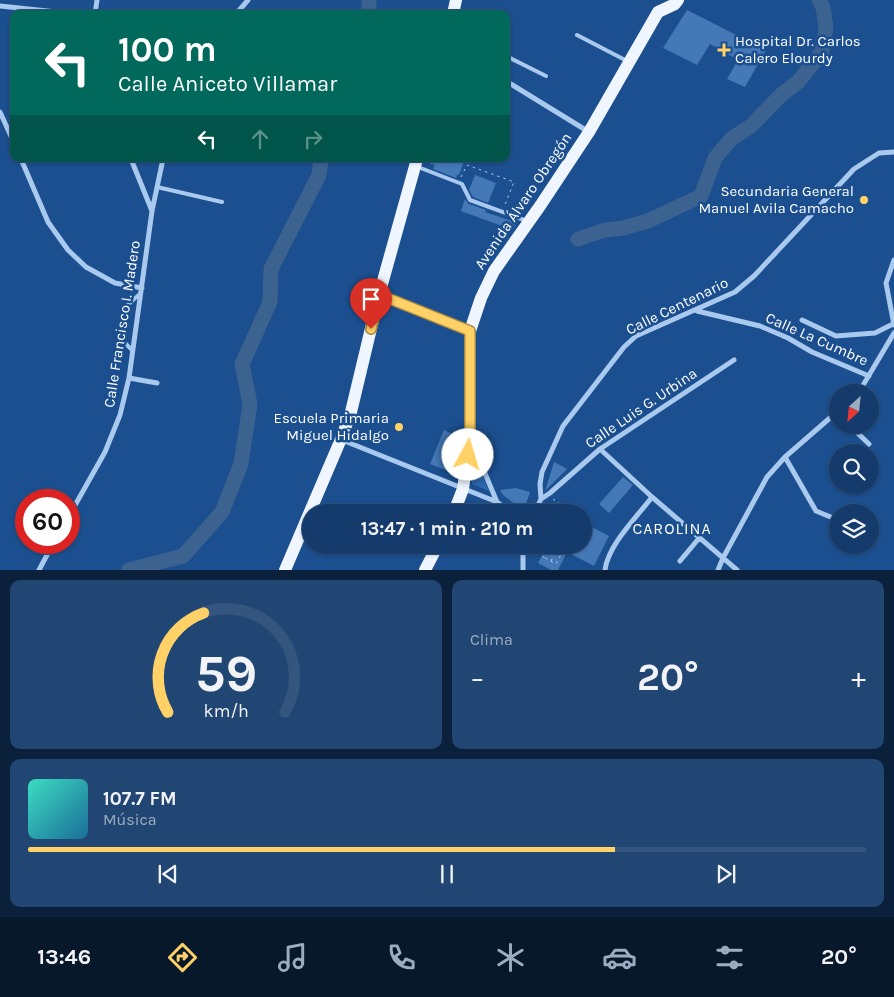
<!DOCTYPE html>
<html lang="es">
<meta charset="utf-8">
<style>
body{margin:0;font-family:Karla,sans-serif;background:#214673;color:#f1f3f6;height:100vh;display:flex;flex-direction:column;font-size:19px;white-space:nowrap}
*{box-sizing:border-box;margin:0}
p{font-size:16px;color:#9dadc1}
.icon{flex:none;width:28px;height:28px;fill:none;stroke:currentColor;stroke-width:2;stroke-linecap:round;stroke-linejoin:round}
.map{position:relative;height:570px;overflow:hidden}
.panel{display:flex;flex-direction:column;gap:10px;padding:10px;background:#0b203b;flex:1}
.panel>*{flex:none}
.banner{position:absolute;left:10px;top:10px;width:500px;height:152px;border-radius:10px;box-shadow:0 1px 4px #0004,0 0 0 1px #33557e;background:#00695c;color:#fff;overflow:hidden}
.needle{width:32px;rotate:207deg}
.tools{position:absolute;left:829px;top:384px;display:grid;gap:10px}
.tools a{display:grid;place-items:center;width:50px;height:50px;border-radius:50%;background:#143b6b;box-shadow:0 1px 4px #0004,0 0 0 1px #33557e;font-size:25px}
.speed{position:absolute;left:15px;top:489px;display:flex;gap:10px;font-size:25px;font-weight:700;text-align:center}
.speed>*{display:grid;place-content:center;width:65px;height:65px;border-radius:50%;background:#143b6b;box-shadow:0 1px 4px #0004,0 0 0 1px #33557e;line-height:1}
.speed .limit{border:8px solid #d22;background:#fff;color:#111}
.pin{position:absolute;display:grid;place-items:center;width:42px;height:42px;color:#fff;margin:-51px -21px;border-radius:50% 50% 50% 0;rotate:-45deg;box-shadow:0 0 5px #0007}
.pin .icon{rotate:45deg}
.me{position:absolute;width:55px;margin:-28px;rotate:6deg;stroke-linejoin:round;filter:drop-shadow(0 0 4px #0008)}
.turn{display:flex;align-items:center;gap:18px;height:105px;padding:0 25px;font-size:22px}
.turn .icon{width:65px;height:65px;stroke-width:2.5}
.turn b{display:block;font-size:35px;line-height:42px}
.lanes{display:flex;align-items:center;height:48px;padding:0 25px;background:#0003;justify-content:center;gap:25px;direction:ltr}
.lanes .off{opacity:.35}
.big{font-size:38px;font-weight:700;line-height:1.1}
.panel .widget{flex:1;display:flex;flex-direction:column;justify-content:center;gap:8px;min-width:0;padding:0 18px;border-radius:10px;background:#214673}
.panel .dial{align-items:center;gap:0}
.dial svg{height:130px;overflow:visible;fill:none;stroke:#33557e;stroke-width:7;stroke-linecap:round;text-anchor:middle}
.dial text{fill:#f1f3f6;stroke:none}
.song{display:flex;align-items:center;gap:15px}
.cover{width:60px;height:60px;border-radius:8px;background:linear-gradient(135deg,hsl(170 70% 55%),hsl(200 70% 35%))}
.played{height:5px;border-radius:2px;background:linear-gradient(90deg,#ffd166 70%,#33557e 70%)}
.keys{display:flex;justify-content:space-around;direction:ltr}
.heat{display:flex;justify-content:space-between;align-items:center;font-size:28px;direction:ltr}
.panel .tiles{flex:1;display:grid;gap:10px;grid-template-columns:1fr 1fr}
.widget:last-child{grid-column:span 2}
.trip{position:absolute;left:302px;top:504px;width:290px;height:50px;border-radius:25px;background:#143b6b;box-shadow:0 1px 4px #0004,0 0 0 1px #33557e;font-weight:700;line-height:50px;text-align:center}
.dock{display:flex;height:80px;justify-content:space-around;align-items:center;background:#08182b;color:#9dadc1}
.dock .icon{width:35px;height:35px}
.dock .current{color:#ffd166}
.dock b{font-size:22px;color:#f1f3f6}
.map>svg:first-child{display:block}
</style>
<div class="map">
<svg width="894" height="570" viewBox="0 0 894 570">
<rect width="100%" height="100%" fill="#1b4f8f"/>
<path fill="#2e69ad" d="M 473,456 L 489,491 L 472,484 Z"/>
<g fill="none" stroke-linecap="round" stroke-linejoin="round">
<path stroke="#3c6290" stroke-width="15" d="M 369,14 L 369,0
M 578,239 L 605,230 L 623,228 L 648,221 L 701,196 L 715,158 L 731,139 L 751,126 L 781,95 L 798,82 L 822,52 L 826,28 L 823,7 L 819,0
M 129,570 L 183,556 L 222,512 L 241,464 L 250,404 L 242,364 L 270,302 L 271,269 L 319,175 L 321,159"/>
</g>
<path fill="#4478b7" d="M 687,10 L 766,50 L 745,87 L 727,79 L 738,60 L 710,44 L 697,65 L 663,48 Z
M 425,159 L 458,159 L 464,161 L 459,175 L 458,174 L 456,178 L 433,169 L 435,165 L 425,162 Z
M 475,175 L 496,183 L 488,203 L 473,197 L 469,190 Z
M 465,199 L 469,204 L 486,210 L 485,212 L 517,223 L 513,230 L 461,211 Z
M 444,430 L 459,437 L 456,474 L 430,464 Z
M 554,462 L 567,469 L 545,491 Z
M 623,477 L 633,485 L 609,513 L 599,504 Z
M 516,488 L 530,492 L 525,507 L 516,505 L 503,495 L 500,490 Z
M 584,523 L 609,536 L 594,566 L 567,552 L 558,570 L 551,570 L 538,563 L 548,545 L 584,545 Z"/>
<g fill="none" stroke-linecap="round" stroke-linejoin="round">
<path stroke="#a9c9ee" stroke-width="1" stroke-dasharray="2.5 4" stroke-linecap="butt" d="M 461,177 L 467,165 L 514,182 L 504,207
M 553,499 L 569,510 L 568,512
M 531,550 L 545,558 L 551,545
M 545,558 L 556,564 L 566,545
M 551,561 L 559,545"/>
<path stroke="#a9c9ee" stroke-width="4" d="M 577,35 L 627,61
M 506,56 L 546,76
M 418,167 L 462,184 L 470,200 L 527,221
M 157,187 L 222,202
M 133,351 L 120,338 L 125,307 L 141,293"/>
<path stroke="#a9c9ee" stroke-width="5" d="M 0,6 L 76,14
M 95,14 L 97,0
M 236,14 L 248,0
M 506,81 L 589,132
M 0,112 L 14,143
M 21,159 L 48,222 L 68,250 L 86,267 L 115,283 L 142,288
M 131,159 L 152,211
M 380,296 L 470,331
M 697,311 L 760,326 L 788,338 L 812,352 L 869,376
M 802,320 L 836,336 L 875,333 L 893,324
M 894,325 L 886,283 L 894,260
M 129,378 L 157,383
M 859,392 L 894,333
M 849,425 L 869,444
M 342,440 L 497,502 L 510,512
M 473,445 L 497,502
M 600,449 L 652,497 L 737,570
M 785,457 L 816,511 L 838,520
M 541,499 L 550,493 L 600,449 L 734,360
M 535,512 L 541,499 L 540,484 L 542,472 L 563,426 L 624,347 L 636,336 L 735,292 L 754,276 L 854,169 L 879,153 L 894,152
M 69,516 L 105,452 L 120,415 L 129,378 L 152,211 L 163,159
M 523,545 L 523,570
M 680,561 L 700,537
M 39,570 L 54,542
M 605,570 C 608,545 637,517 652,497
M 718,570 L 723,558 L 767,477 L 785,457 L 838,411"/>
<path stroke="#f0f6ff" stroke-width="12" d="M 453,14 L 456,0
M 454,512 L 463,489 L 470,438 L 470,331 L 481,298 L 494,271 L 540,206 L 589,132 L 658,12 L 675,4 L 678,0
M 285,570 L 341,439 L 351,412 L 379,295 L 417,159
M 425,570 L 438,545"/>
</g>
<g fill="none" stroke-linecap="round" stroke-linejoin="round">
<defs>
<path id="route" d="M 371,329 L 380,295 L 470,331 L 470,438 L 468,455"/>
</defs>
<use href="#route" stroke="#a68842" stroke-width="12"/>
<use href="#route" stroke="#ffd166" stroke-width="9"/>
</g>
<g fill="#ffd166" stroke="#1b4f8f" stroke-width="2">
<path d="M721.5 42.5h5v5h5v5h-5v5h-5v-5h-5v-5h5z"/>
<circle cx="864" cy="200" r="5"/>
<circle cx="399" cy="427" r="5"/>
</g>
<g text-anchor="middle" dominant-baseline="central" stroke-width="5" stroke-linejoin="round" paint-order="stroke">
<g font-size="15" fill="#fff" stroke="#1b4f8f" text-anchor="end">
<text x="735" y="41" text-anchor="start">Hospital Dr. Carlos<tspan x="735" dy="17">Calero Elourdy</tspan></text>
<text x="854" y="191">Secundaria General<tspan x="854" dy="17">Manuel Avila Camacho</tspan></text>
<text x="389" y="418">Escuela Primaria<tspan x="389" dy="17">Miguel Hidalgo</tspan></text>
</g>
<g font-size="15" fill="#fff" stroke="#1b4f8f">
<text transform="translate(523 201) rotate(-56)">Avenida Álvaro Obregón</text>
<text transform="translate(677 306) rotate(-26)">Calle Centenario</text>
<text transform="translate(122 324) rotate(-81)">Calle Francisco I. Madero</text>
<text transform="translate(817 339) rotate(24)">Calle La Cumbre</text>
<text transform="translate(641 408) rotate(-34)">Calle Luis G. Urbina</text>
</g>
<g font-size="16" letter-spacing="1" fill="#fff" stroke="#1b4f8f">
<text x="672" y="528">CAROLINA</text>
</g>
</g>
</svg>
<div class="tools">
<a><svg class="needle" viewBox="-14 -14 28 28"><path d="M0-13l5 13h-10z" fill="#e53935"/><path d="M0 13l5-13h-10z" fill="#9dadc1"/></svg></a>
<a><svg class="icon" aria-label="search" viewBox="0 0 24 24"><circle cx="10" cy="10" r="6"/><path d="M15 15l6 6"/></svg></a>
<a><svg class="icon" aria-label="layers" viewBox="0 0 24 24"><path d="M12 4l9 5-9 5-9-5zM3 14l9 5 9-5"/></svg></a>
</div>
<div class="speed"><div class="limit">60</div></div>
<div class="pin" style="left:371px;top:329px;background:#d93025"><svg class="icon" aria-label="arrive" viewBox="0 0 24 24"><path d="M6 21V4h12l-3 4 3 4H6"/></svg></div>
<svg class="me" style="left:468px;top:455px" viewBox="-20 -20 40 40"><circle r="19" fill="#fff"/><path d="M0-13L10 11 0 6-10 11z" fill="#ffd166"/></svg>
<div class="trip">13:47 · 1 min · 210 m</div>
<div class="banner">
<div class="turn"><svg class="icon" aria-label="left" viewBox="0 0 24 24"><path d="M17 20v-9H6M10 6l-5 5 5 5"/></svg><div><b>100 m</b>Calle Aniceto Villamar</div></div>
<div class="lanes"><svg class="icon" aria-label="left" viewBox="0 0 24 24"><path d="M17 20v-9H6M10 6l-5 5 5 5"/></svg><svg class="icon off" aria-label="ahead" viewBox="0 0 24 24"><path d="M12 20V5M6 11l6-6 6 6"/></svg><svg class="icon off" aria-label="right" viewBox="0 0 24 24"><path d="M7 20v-9h11M14 6l5 5-5 5"/></svg></div>
</div>
</div>
<section class="panel">
<div class="tiles">
<div class="widget dial"><svg viewBox="0 0 100 80">
<path d="M14 69A42 42 0 1 1 86 69"/>
<path d="M14 69A42 42 0 0 1 36 8" stroke="#ffd166"/>
<text x="50" y="56" font-size="32" font-weight="700">59</text>
<text x="50" y="72" font-size="11">km/h</text>
</svg></div>
<div class="widget"><p>Clima</p>
<div class="heat"><a>−</a><b class="big">20°</b><a>+</a></div>
</div>
<div class="widget">
<div class="song"><i class="cover"></i><div><b>107.7 FM</b><p>Música</p></div></div>
<div class="played"></div>
<div class="keys"><svg class="icon" aria-label="previous" viewBox="0 0 24 24"><path d="M18 5L8 12l10 7zM5 5v14"/></svg><svg class="icon" aria-label="pause" viewBox="0 0 24 24"><path d="M8 5v14M16 5v14"/></svg><svg class="icon" aria-label="next" viewBox="0 0 24 24"><path d="M6 5l10 7-10 7zM19 5v14"/></svg></div>
</div>
</div>
</section>
<nav class="dock">
<b>13:46</b>
<svg class="icon current" aria-label="directions" viewBox="0 0 24 24"><path d="M12 3l9 9-9 9-9-9zM9 14v-3h6M13 9l2 2-2 2"/></svg>
<svg class="icon" aria-label="music" viewBox="0 0 24 24"><path d="M9 18V5l10-2v13"/><circle cx="6" cy="18" r="3"/><circle cx="16" cy="16" r="3"/></svg>
<svg class="icon" aria-label="phone" viewBox="0 0 24 24"><path d="M5 4h4l2 5-3 2q2 4 5 5l2-3 5 2v4C11 20 4 13 5 4z"/></svg>
<svg class="icon" aria-label="climate" viewBox="0 0 24 24"><path d="M12 3v18M4 7l16 10M4 17L20 7"/></svg>
<svg class="icon" aria-label="car" viewBox="0 0 24 24"><path d="M5 17H2v-5l4-1 3-4h7l3 4 3 1v5h-3M9 17h6M6 11h13"/><circle cx="7" cy="17" r="2"/><circle cx="17" cy="17" r="2"/></svg>
<svg class="icon" aria-label="filters" viewBox="0 0 24 24"><path d="M4 7h16M4 17h16"/><circle cx="9" cy="7" r="2"/><circle cx="15" cy="17" r="2"/></svg>
<b>20°</b>
</nav>
